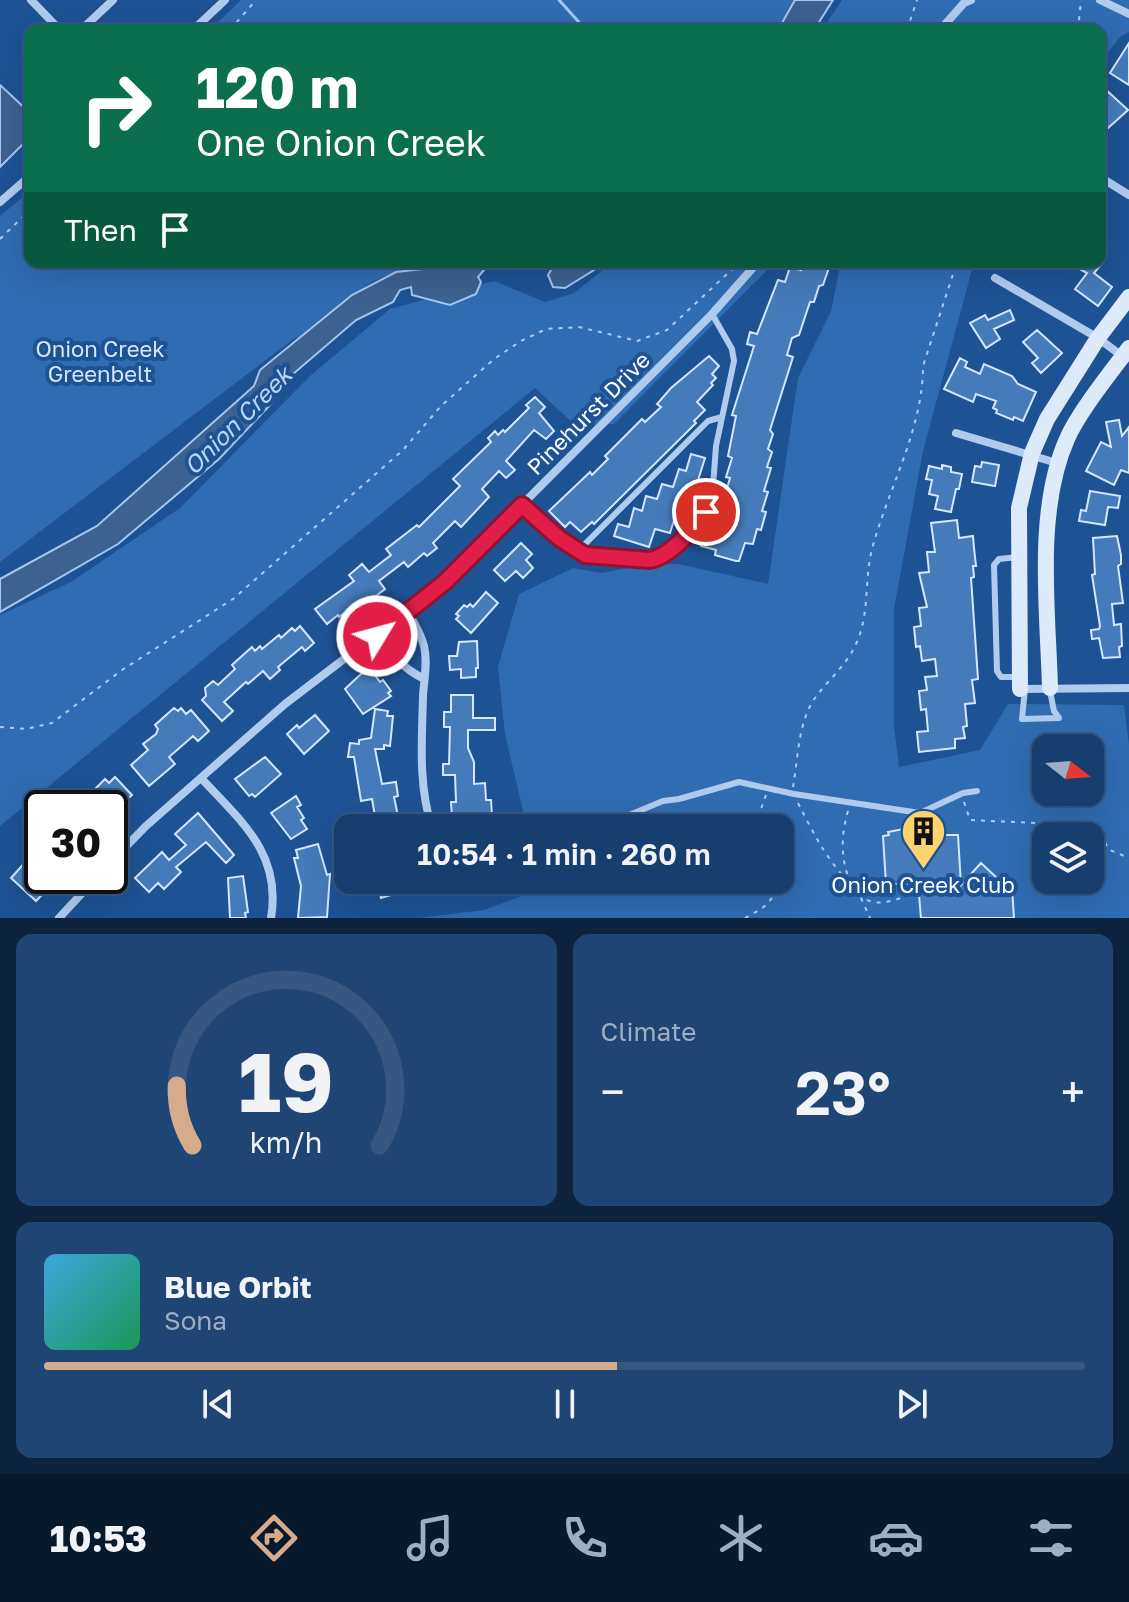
<!DOCTYPE html>
<meta charset="utf-8">
<style>
body{margin:0;font-family:"Golos Text",sans-serif;background:#1f4574;color:#f1f3f6;height:100vh;display:flex;flex-direction:column;font-size:30px;white-space:nowrap}
*{box-sizing:border-box;margin:0}
p{font-size:26px;color:#9eaec3}
.icon{flex:none;width:44px;height:44px;fill:none;stroke:currentColor;stroke-width:2;stroke-linecap:round;stroke-linejoin:round}
.map{position:relative;height:918px;overflow:hidden}
.side{display:flex;flex-direction:column;gap:16px;padding:16px;background:#0c223d;flex:1}
.side>*{flex:none}
.hud{position:absolute;left:24px;top:24px;width:1082px;height:244px;border-radius:16px;box-shadow:0 8px 32px #0002,0 0 0 2px #355782;background:#0b6e4f;color:#fff;overflow:hidden}
.needle{width:52px;rotate:107deg}
.controls{position:absolute;left:1032px;top:734px;display:grid;gap:16px}
.controls a{display:grid;place-items:center;width:72px;height:72px;border-radius:16px;background:#163e6f;box-shadow:0 8px 32px #0002,0 0 0 2px #355782;font-size:40px}
.speed{position:absolute;left:24px;top:790px;display:flex;gap:16px;font-size:40px;font-weight:700;text-align:center}
.speed>*{display:grid;place-content:center;width:104px;height:104px;border-radius:50%;background:#163e6f;box-shadow:0 8px 32px #0002,0 0 0 2px #355782;line-height:1}
.speed .limit{border:4px solid #111;border-radius:12px;background:#fff;color:#111}
.pin{position:absolute;display:grid;place-items:center;width:68px;height:68px;color:#fff;margin:-34px;border:4px solid #fff;border-radius:50%;box-shadow:0 2px 8px #0007}
.me{position:absolute;width:88px;margin:-44px;rotate:53deg;stroke-linejoin:round;filter:drop-shadow(0 0 6px #0008)}
.turn{display:flex;align-items:center;gap:28px;height:168px;padding:0 40px;font-size:36px}
.turn .icon{width:104px;height:104px;stroke-width:2.5}
.turn b{display:block;font-size:56px;line-height:68px}
.then{display:flex;align-items:center;height:76px;padding:0 40px;background:#0003;gap:16px;font-size:30px}
.big{font-size:60px;font-weight:600;line-height:1.1}
.side .tile{flex:1;display:flex;flex-direction:column;justify-content:center;gap:12px;min-width:0;padding:0 28px;border-radius:16px;background:#1f4574}
.side .dial{align-items:center;gap:0}
.dial svg{height:208px;overflow:visible;fill:none;stroke:#355782;stroke-width:7;stroke-linecap:round;text-anchor:middle}
.dial text{fill:#f1f3f6;stroke:none}
.song{display:flex;align-items:center;gap:24px}
.cover{width:96px;height:96px;border-radius:12px;background:linear-gradient(135deg,hsl(200 70% 55%),hsl(150 70% 35%))}
.played{height:8px;border-radius:4px;background:linear-gradient(90deg,#d6ab8b 55%,#355782 55%)}
.keys{display:flex;justify-content:space-around;direction:ltr}
.heat{display:flex;justify-content:space-between;align-items:center;font-size:44px;direction:ltr}
.side .tiles{flex:1;display:grid;gap:16px;grid-template-columns:1fr 1fr}
.tile:last-child{grid-column:span 2}
.trip{position:absolute;left:334px;top:814px;width:460px;height:80px;border-radius:16px;background:#163e6f;box-shadow:0 8px 32px #0002,0 0 0 2px #355782;font-weight:600;line-height:80px;text-align:center}
.tab-bar{display:flex;height:128px;justify-content:space-around;align-items:center;background:#09192c;color:#9eaec3}
.tab-bar .icon{width:56px;height:56px}
.tab-bar .selected{color:#d6ab8b}
.tab-bar b{font-size:36px;color:#f1f3f6}
.map>svg:first-child{display:block}
</style>
<div class="map">
<svg width="1129" height="918" viewBox="0 0 1129 918">
<rect width="100%" height="100%" fill="#1d5294"/>
<path fill="#306cb2" fill-rule="evenodd" d="M 241,0 L 795,0 L 778,30 L 210,30 Z
M 842,0 L 1129,0 L 1129,32 L 1120,37 L 1100,62 L 1100,30 L 822,30 Z
M 30,191 L 30,262 L 459,262 C 439,268 418,267 398,272 C 359,282 329,315 300,340 L 296,337 L 0,562 L 0,216 Z
M 613,262 L 775,262 L 614,424 L 576,426 L 535,388 L 0,826 L 0,615 L 71,582 L 180,508 L 310,376 L 390,309 L 494,281 L 545,302 L 574,293 Z
M 841,262 L 974,262 L 923,451 L 894,609 L 894,726 L 899,767 L 980,750 L 1008,704 L 1124,705 L 1129,745 L 1129,918 L 419,918 L 484,910 L 541,889 L 539,880 L 780,880 L 780,828 L 527,828 L 505,734 L 498,667 L 519,594 L 573,568 L 601,573 L 643,565 L 678,564 L 768,584 L 798,378 L 831,311 ZM 1046,748 L 1090,748 L 1090,792 L 1046,792 ZM 1046,836 L 1090,836 L 1090,880 L 1046,880 Z"/>
<path fill="#3c6291" stroke="#a3c7f0" stroke-width="2" d="M 795,0 L 833,0 L 814,30 L 778,30 Z
M 0,85 L 30,113 L 30,137 L 0,167 Z
M 459,262 L 509,262 L 489,264 L 478,277 L 481,282 L 476,294 L 450,305 L 412,295 L 411,287 L 400,290 L 393,302 L 356,320 L 279,386 L 272,403 L 219,459 L 118,544 L 0,612 L 0,579 L 97,526 L 254,386 L 260,370 L 352,295 L 396,272 L 441,267 Z
M 543,262 L 607,262 L 565,288 L 553,287 L 548,275 L 551,270 Z"/>
<g fill="none" stroke-linecap="round" stroke-linejoin="round">
<path stroke="#a3c7f0" stroke-width="3" d="M 559,0 L 586,30"/>
</g>
<path fill="#457bba" stroke="#d5e7fa" stroke-width="2" d="M 1129,43 L 1129,85 L 1110,73 Z
M 1104,88 L 1128,110 L 1107,129 L 1105,126 L 1100,132 L 1100,93 Z
M 803,262 L 831,262 L 823,285 L 819,286 L 814,302 L 810,302 L 799,335 L 792,338 L 787,355 L 793,357 L 770,430 L 773,434 L 768,449 L 772,452 L 767,467 L 771,468 L 764,491 L 768,492 L 762,511 L 766,512 L 761,530 L 757,529 L 753,544 L 745,543 L 739,561 L 736,561 L 715,555 L 716,550 L 701,546 L 706,530 L 714,532 L 718,518 L 722,519 L 729,496 L 725,495 L 730,478 L 726,477 L 732,458 L 728,456 L 736,416 L 732,415 L 754,346 L 747,344 L 750,332 L 757,334 L 778,280 L 785,282 L 790,267 L 801,270 Z
M 1067,262 L 1103,262 L 1094,273 L 1112,287 L 1098,306 L 1075,289 L 1087,273 Z
M 1010,310 L 1014,320 L 994,329 L 1000,339 L 986,348 L 970,323 L 985,315 L 988,320 Z
M 1037,330 L 1062,353 L 1041,373 L 1032,363 L 1038,358 L 1023,342 Z
M 709,356 L 719,366 L 712,374 L 716,378 L 711,383 L 713,385 L 697,402 L 705,410 L 694,421 L 696,423 L 594,524 L 592,522 L 581,532 L 570,522 L 565,527 L 549,511 L 590,472 L 592,475 L 608,459 L 605,456 L 642,419 L 645,422 L 661,407 L 657,404 L 671,388 Z
M 960,358 L 967,362 L 965,367 L 980,374 L 984,364 L 1012,376 L 1018,384 L 1036,392 L 1023,421 L 1014,417 L 1013,420 L 996,413 L 997,410 L 993,408 L 996,401 L 976,394 L 973,402 L 944,389 Z
M 535,397 L 545,407 L 539,413 L 554,431 L 546,439 L 534,430 L 506,461 L 515,470 L 506,478 L 499,471 L 482,489 L 489,497 L 461,527 L 455,521 L 433,543 L 437,548 L 427,556 L 424,553 L 408,567 L 404,562 L 379,581 L 385,589 L 347,618 L 344,613 L 339,617 L 338,615 L 327,624 L 315,609 L 354,581 L 349,575 L 362,564 L 369,572 L 391,555 L 386,549 L 417,525 L 419,527 L 460,486 L 453,479 L 491,442 L 488,438 L 495,431 L 498,435 L 503,430 L 505,432 L 529,408 L 526,405 Z
M 1119,420 L 1122,436 L 1129,427 L 1129,473 L 1121,470 L 1114,485 L 1086,471 L 1101,442 L 1111,447 L 1106,422 Z
M 691,454 L 705,458 L 695,490 L 699,491 L 695,505 L 687,502 L 682,519 L 675,517 L 670,533 L 655,529 L 649,547 L 614,536 L 618,524 L 629,527 L 634,508 L 642,511 L 646,496 L 657,499 L 662,484 L 673,487 L 679,469 L 686,471 Z
M 982,462 L 999,465 L 995,486 L 972,482 L 975,466 L 981,467 Z
M 942,465 L 951,467 L 951,472 L 962,474 L 959,489 L 956,489 L 951,512 L 935,509 L 938,496 L 929,494 L 932,480 L 926,479 L 929,466 L 942,469 Z
M 1090,491 L 1120,496 L 1118,508 L 1108,507 L 1105,525 L 1079,521 L 1081,510 L 1086,511 Z
M 957,520 L 959,538 L 973,536 L 974,548 L 976,566 L 973,566 L 974,577 L 971,578 L 978,679 L 972,680 L 975,703 L 965,704 L 967,726 L 963,727 L 965,738 L 955,739 L 955,748 L 919,752 L 917,732 L 928,731 L 926,709 L 921,710 L 919,691 L 927,690 L 925,677 L 937,676 L 935,659 L 922,661 L 920,646 L 916,647 L 914,627 L 921,626 L 919,608 L 927,607 L 919,573 L 929,572 L 927,552 L 935,552 L 931,523 Z
M 1117,536 L 1121,555 L 1121,564 L 1118,566 L 1123,603 L 1112,604 L 1114,625 L 1121,624 L 1122,646 L 1119,647 L 1120,657 L 1103,658 L 1099,638 L 1092,639 L 1091,630 L 1099,629 L 1100,626 L 1092,575 L 1095,574 L 1093,538 Z
M 521,543 L 532,554 L 526,560 L 533,568 L 523,578 L 516,571 L 505,581 L 494,570 Z
M 486,592 L 498,603 L 471,633 L 456,619 L 459,616 L 456,614 L 464,605 L 467,607 L 470,604 L 473,607 Z
M 300,626 L 314,643 L 305,651 L 302,647 L 278,667 L 280,670 L 270,679 L 263,671 L 248,684 L 246,682 L 224,702 L 233,711 L 222,721 L 202,700 L 206,696 L 205,688 L 213,681 L 218,685 L 235,669 L 232,665 L 252,647 L 255,651 L 260,646 L 262,649 L 279,635 L 281,638 L 292,628 L 295,631 Z
M 477,641 L 478,668 L 476,668 L 476,677 L 461,678 L 461,669 L 450,670 L 449,656 L 457,656 L 459,642 Z
M 371,670 L 380,682 L 383,680 L 391,691 L 388,693 L 391,696 L 363,714 L 345,689 L 362,673 L 366,674 Z
M 451,695 L 473,695 L 473,718 L 495,718 L 495,730 L 468,730 L 468,748 L 474,762 L 474,784 L 485,783 L 486,800 L 491,800 L 492,815 L 452,817 L 451,802 L 456,802 L 455,775 L 443,775 L 443,764 L 449,764 L 450,727 L 444,727 L 444,712 L 451,712 Z
M 174,708 L 178,711 L 181,708 L 186,714 L 191,710 L 209,731 L 198,741 L 193,736 L 169,757 L 175,764 L 149,786 L 131,765 L 148,750 L 143,744 L 156,734 L 158,729 L 155,725 Z
M 375,709 L 388,711 L 387,716 L 393,716 L 390,746 L 384,745 L 384,749 L 375,749 L 382,784 L 396,782 L 398,796 L 394,797 L 398,816 L 393,817 L 394,823 L 389,825 L 390,828 L 377,828 L 372,799 L 361,801 L 354,757 L 348,757 L 350,743 L 359,744 L 359,740 L 371,738 Z
M 315,715 L 329,731 L 304,754 L 287,734 L 297,725 L 299,728 Z
M 265,757 L 281,774 L 255,797 L 252,794 L 249,796 L 235,779 Z
M 115,777 L 132,795 L 110,816 L 110,808 L 87,808 L 97,798 L 92,792 L 105,779 L 109,783 Z
M 296,796 L 301,805 L 297,807 L 304,818 L 301,820 L 307,829 L 291,839 L 271,813 Z
M 198,813 L 234,855 L 226,863 L 206,842 L 176,867 L 181,872 L 164,889 L 158,883 L 149,892 L 135,878 L 162,852 L 169,860 L 186,845 L 175,834 Z
M 914,827 L 914,835 L 958,835 L 961,885 L 981,863 L 997,878 L 986,890 L 1012,888 L 1014,918 L 921,918 L 919,895 L 916,896 L 915,884 L 886,884 L 883,836 L 889,835 L 888,832 Z
M 318,844 L 327,875 L 330,874 L 327,917 L 298,918 L 301,886 L 294,858 L 298,858 L 296,850 Z
M 36,850 L 42,856 L 42,876 L 60,876 L 36,901 L 11,878 Z
M 243,876 L 248,912 L 245,913 L 246,918 L 230,918 L 228,878 Z
M 377,880 L 412,880 L 414,888 L 381,898 Z"/>
<g fill="none" stroke-linecap="round" stroke-linejoin="round">
<path stroke="#afccef" stroke-width="2" stroke-dasharray="4 6" stroke-linecap="butt" d="M 230,30 L 256,0
M 907,30 L 917,0
M 1078,30 L 1081,0
M 0,239 L 30,210
M 0,727 L 26,729 L 52,723 L 122,670 L 233,599 L 403,450 L 441,406 L 494,359 L 521,341 L 546,329 L 579,327 L 637,341 L 667,330 L 740,262
M 793,787 C 798,759 798,722 815,698 C 828,680 846,666 856,644 C 870,614 864,581 872,549 C 888,489 923,429 923,366 L 957,262
M 766,795 L 760,812 L 767,828
M 964,802 L 970,820 L 1081,825 L 1101,837 L 1110,850 L 1129,858
M 798,803 C 815,836 824,855 849,883 C 856,891 861,899 873,902 C 884,904 894,900 904,897
M 848,811 C 841,835 840,860 851,883
M 861,898 L 870,918
M 745,918 C 766,907 772,903 780,880"/>
<path stroke="#afccef" stroke-width="6" d="M 522,505 L 559,538 L 585,555 L 659,558 L 693,529 L 706,512 L 713,487 L 716,446 L 734,361 L 732,349 L 712,314
M 578,551 L 708,421 L 722,417
M 1017,677 L 1001,677 L 997,671 L 994,565 L 999,559 L 1019,557
M 1025,689 L 1022,719 L 1059,718 L 1054,711 L 1050,691
M 598,828 L 663,801 L 679,799 L 739,782 L 794,794 L 920,813 L 963,793 L 977,791"/>
<path stroke="#afccef" stroke-width="8" d="M 31,0 L 60,30
M 1100,0 L 1129,14
M 81,30 L 113,0
M 193,30 L 225,0
M 940,30 L 964,3 L 971,0
M 1100,177 L 1129,195
M 0,202 L 30,176
M 995,278 L 1098,338 L 1122,356
M 956,433 L 1057,463
M 408,612 C 414,622 421,634 424,646 C 428,663 424,679 423,696 C 422,740 418,785 432,828
M 377,636 C 391,655 403,668 424,679
M 1020,689 L 1129,688
M 201,778 C 241,821 282,854 271,918
M 110,863 L 146,826 L 285,704 L 445,582 L 712,314 L 758,262
M 59,918 L 98,876"/>
<path stroke="#dceafa" stroke-width="16" d="M 1050,688 C 1048,611 1035,511 1067,439 C 1078,413 1111,372 1129,348
M 1020,689 L 1019,508 L 1032,453 L 1047,419 L 1098,338 L 1129,297"/>
</g>
<g fill="none" stroke-linecap="round" stroke-linejoin="round">
<defs>
<path id="route" d="M 377,636 L 445,582 L 522,505 L 559,538 L 585,555 L 650,560 C 671,556 693,529 706,512"/>
</defs>
<use href="#route" stroke="#92132f" stroke-width="20"/>
<use href="#route" stroke="#e11d48" stroke-width="14"/>
</g>
<defs>
<symbol id="building-pin" viewBox="-11 -11 22 30"><path d="M0 17L-7.5 6A9.5 9.5 0 1 1 7.5 6Z" fill="#fed36e" stroke="#1d5294"/><path d="M-4-6H4V6H1V3H-1V6H-4ZM-2.5-4.3h1.7v1.8h-1.7ZM.8-4.3h1.7v1.8H.8ZM-2.5-1h1.7V.8h-1.7ZM.8-1h1.7V.8H.8Z" fill="#111"/></symbol>
</defs>
<g fill-rule="evenodd">
<use href="#building-pin" x="898" y="806" width="51" height="69"/>
</g>
<g text-anchor="middle" dominant-baseline="central" stroke-width="8" stroke-linejoin="round" paint-order="stroke">
<g font-size="22" fill="#d5e7fa" stroke="#1d5294">
<text x="100" y="348">Onion Creek<tspan x="100" dy="25">Greenbelt</tspan></text>
</g>
<g font-size="22" fill="#fff" stroke="#1d5294">
<text transform="translate(588 413) rotate(-45)">Pinehurst Drive</text>
</g>
<g font-size="22" fill="#fff" stroke="#1d5294">
<text x="923" y="884">Onion Creek Club</text>
</g>
<g font-size="24" font-style="italic" fill="#bbd6f5" stroke="#1d5294">
<text transform="translate(237 420) rotate(-45)">Onion Creek</text>
</g>
</g>
</svg>
<div class="controls">
<a><svg class="needle" viewBox="-14 -14 28 28"><path d="M0-13l5 13h-10z" fill="#e53935"/><path d="M0 13l5-13h-10z" fill="#9eaec3"/></svg></a>
<a><svg class="icon" aria-label="layers" viewBox="0 0 24 24"><path d="M12 4l9 5-9 5-9-5zM3 14l9 5 9-5"/></svg></a>
</div>
<div class="speed"><div class="limit">30</div></div>
<div class="pin" style="left:706px;top:512px;background:#d93025"><svg class="icon" aria-label="arrive" viewBox="0 0 24 24"><path d="M6 21V4h12l-3 4 3 4H6"/></svg></div>
<svg class="me" style="left:377px;top:636px" viewBox="-20 -20 40 40"><circle r="17" fill="#e11d48" stroke="#fff" stroke-width="3"/><path d="M0-11L8 9 0 5-8 9z" fill="#fff"/></svg>
<div class="trip">10:54 · 1 min · 260 m</div>
<div class="hud">
<div class="turn"><svg class="icon" aria-label="right" viewBox="0 0 24 24"><path d="M7 20v-9h11M14 6l5 5-5 5"/></svg><div><b>120 m</b>One Onion Creek</div></div>
<div class="then">Then<svg class="icon" aria-label="arrive" viewBox="0 0 24 24"><path d="M6 21V4h12l-3 4 3 4H6"/></svg></div>
</div>
</div>
<section class="side">
<div class="tiles">
<div class="tile dial"><svg viewBox="0 0 100 80">
<path d="M14 69A42 42 0 1 1 86 69"/>
<path d="M14 69A42 42 0 0 1 8 46" stroke="#d6ab8b"/>
<text x="50" y="56" font-size="32" font-weight="700">19</text>
<text x="50" y="72" font-size="11">km/h</text>
</svg></div>
<div class="tile"><p>Climate</p>
<div class="heat"><a>−</a><b class="big">23°</b><a>+</a></div>
</div>
<div class="tile">
<div class="song"><i class="cover"></i><div><b>Blue Orbit</b><p>Sona</p></div></div>
<div class="played"></div>
<div class="keys"><svg class="icon" aria-label="previous" viewBox="0 0 24 24"><path d="M18 5L8 12l10 7zM5 5v14"/></svg><svg class="icon" aria-label="pause" viewBox="0 0 24 24"><path d="M8 5v14M16 5v14"/></svg><svg class="icon" aria-label="next" viewBox="0 0 24 24"><path d="M6 5l10 7-10 7zM19 5v14"/></svg></div>
</div>
</div>
</section>
<nav class="tab-bar">
<b>10:53</b>
<svg class="icon selected" aria-label="directions" viewBox="0 0 24 24"><path d="M12 3l9 9-9 9-9-9zM9 14v-3h6M13 9l2 2-2 2"/></svg>
<svg class="icon" aria-label="music" viewBox="0 0 24 24"><path d="M9 18V5l10-2v13"/><circle cx="6" cy="18" r="3"/><circle cx="16" cy="16" r="3"/></svg>
<svg class="icon" aria-label="phone" viewBox="0 0 24 24"><path d="M5 4h4l2 5-3 2q2 4 5 5l2-3 5 2v4C11 20 4 13 5 4z"/></svg>
<svg class="icon" aria-label="climate" viewBox="0 0 24 24"><path d="M12 3v18M4 7l16 10M4 17L20 7"/></svg>
<svg class="icon" aria-label="car" viewBox="0 0 24 24"><path d="M5 17H2v-5l4-1 3-4h7l3 4 3 1v5h-3M9 17h6M6 11h13"/><circle cx="7" cy="17" r="2"/><circle cx="17" cy="17" r="2"/></svg>
<svg class="icon" aria-label="filters" viewBox="0 0 24 24"><path d="M4 7h16M4 17h16"/><circle cx="9" cy="7" r="2"/><circle cx="15" cy="17" r="2"/></svg>
</nav>
